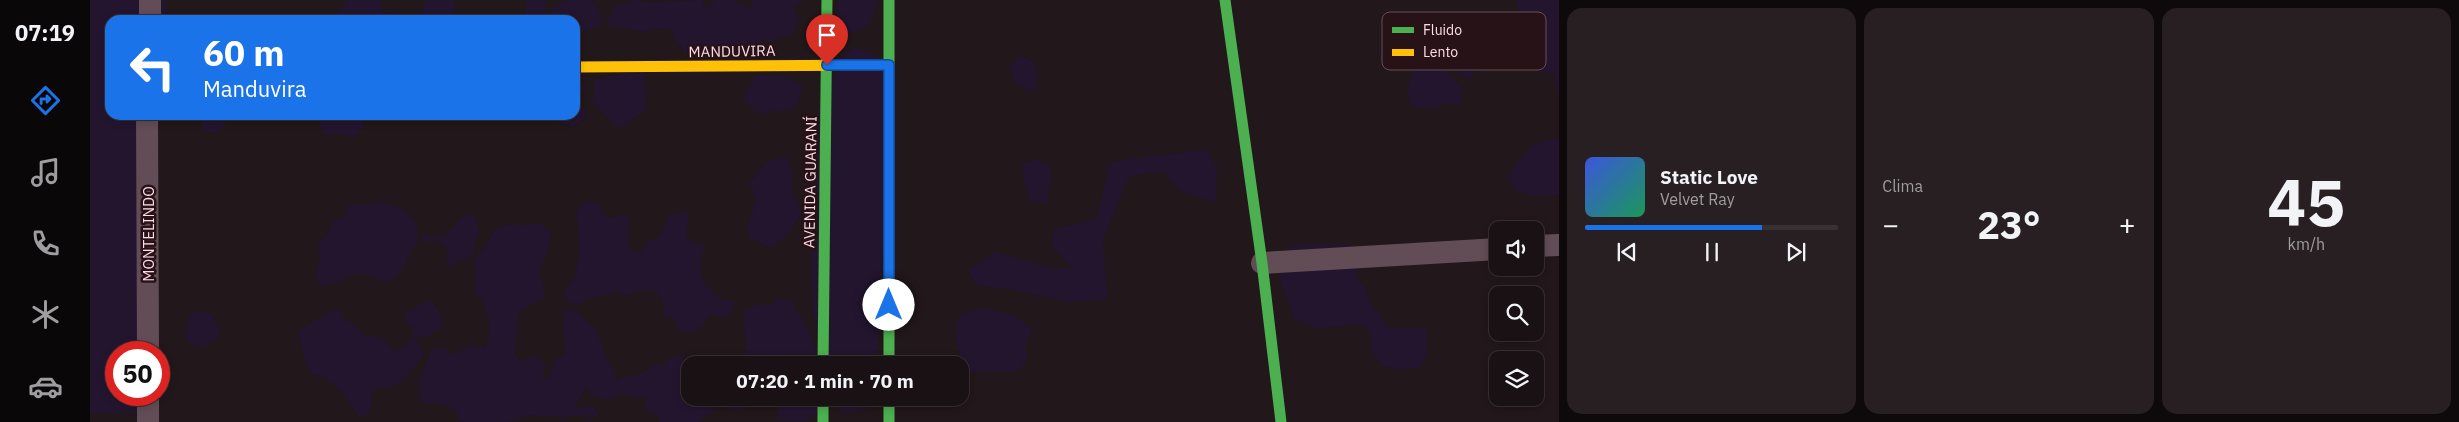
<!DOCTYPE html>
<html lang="es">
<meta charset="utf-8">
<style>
body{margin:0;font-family:"IBM Plex Sans",sans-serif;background:#271f22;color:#f1f3f6;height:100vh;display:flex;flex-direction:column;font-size:19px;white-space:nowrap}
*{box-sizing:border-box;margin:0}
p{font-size:16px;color:#9f9da0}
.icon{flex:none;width:28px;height:28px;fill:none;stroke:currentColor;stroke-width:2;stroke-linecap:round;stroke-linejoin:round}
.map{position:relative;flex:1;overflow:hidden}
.details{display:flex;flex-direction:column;gap:8px;padding:8px;background:#0e090b;width:900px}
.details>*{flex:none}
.hud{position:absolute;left:15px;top:15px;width:475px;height:105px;border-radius:15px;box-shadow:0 2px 8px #0003,0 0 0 1px #383134;background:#1a73e8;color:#fff;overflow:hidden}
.controls{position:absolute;left:1399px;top:221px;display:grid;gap:10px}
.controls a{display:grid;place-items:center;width:55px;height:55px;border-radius:10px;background:#1a1114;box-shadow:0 2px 8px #0003,0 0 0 1px #383134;font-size:25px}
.speed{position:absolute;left:15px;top:341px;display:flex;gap:10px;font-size:25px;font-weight:700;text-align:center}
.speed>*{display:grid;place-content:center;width:65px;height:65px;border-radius:50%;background:#1a1114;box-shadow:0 2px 8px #0003,0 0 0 1px #383134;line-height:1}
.speed .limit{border:8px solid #d22;background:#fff;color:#111}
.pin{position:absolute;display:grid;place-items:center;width:42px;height:42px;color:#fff;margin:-51px -21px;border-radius:50% 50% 50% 0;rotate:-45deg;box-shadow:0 0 5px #0007}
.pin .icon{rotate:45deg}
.me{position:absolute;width:55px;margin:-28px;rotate:0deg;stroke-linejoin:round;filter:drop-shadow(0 0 4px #0008)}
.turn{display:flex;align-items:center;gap:18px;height:105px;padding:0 15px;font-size:22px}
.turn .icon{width:65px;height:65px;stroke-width:2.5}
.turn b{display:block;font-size:35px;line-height:42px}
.big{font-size:38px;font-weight:700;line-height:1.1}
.details .card{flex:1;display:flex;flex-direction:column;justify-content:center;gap:8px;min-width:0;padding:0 18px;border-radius:15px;background:#271f22}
.details .dial{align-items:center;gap:0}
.dial b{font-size:65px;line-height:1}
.song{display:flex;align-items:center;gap:15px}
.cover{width:60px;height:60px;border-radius:8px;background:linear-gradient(135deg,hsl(230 70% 55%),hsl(150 70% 35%))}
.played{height:5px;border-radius:2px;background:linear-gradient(90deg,#1a73e8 70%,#383134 70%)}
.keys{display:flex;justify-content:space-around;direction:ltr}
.heat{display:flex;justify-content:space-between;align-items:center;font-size:28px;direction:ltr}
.details .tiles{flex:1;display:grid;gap:8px;grid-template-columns:repeat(3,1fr)}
.trip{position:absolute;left:591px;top:356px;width:288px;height:50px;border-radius:15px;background:#1a1114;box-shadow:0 2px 8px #0003,0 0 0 1px #383134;font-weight:700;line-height:50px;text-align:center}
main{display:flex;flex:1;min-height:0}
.tab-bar{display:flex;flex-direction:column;width:90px;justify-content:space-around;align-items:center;background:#0a0708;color:#9f9da0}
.tab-bar .icon{width:35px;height:35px}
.tab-bar .current{color:#1a73e8}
.tab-bar b{font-size:22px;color:#f1f3f6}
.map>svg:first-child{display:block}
</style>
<main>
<nav class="tab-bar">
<b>07:19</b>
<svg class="icon current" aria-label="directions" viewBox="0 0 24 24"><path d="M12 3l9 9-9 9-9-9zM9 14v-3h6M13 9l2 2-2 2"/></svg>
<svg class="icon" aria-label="music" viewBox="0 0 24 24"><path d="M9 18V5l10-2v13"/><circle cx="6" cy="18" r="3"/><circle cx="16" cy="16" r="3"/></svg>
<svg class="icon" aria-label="phone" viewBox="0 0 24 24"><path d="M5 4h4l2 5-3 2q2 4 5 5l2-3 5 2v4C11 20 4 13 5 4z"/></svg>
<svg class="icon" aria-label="climate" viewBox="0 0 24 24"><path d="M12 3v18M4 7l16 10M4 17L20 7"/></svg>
<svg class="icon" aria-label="car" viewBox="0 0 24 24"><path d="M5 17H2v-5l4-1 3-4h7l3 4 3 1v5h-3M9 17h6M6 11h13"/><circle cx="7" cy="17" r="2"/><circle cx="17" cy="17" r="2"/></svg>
</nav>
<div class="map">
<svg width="1469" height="422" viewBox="0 0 1469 422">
<rect width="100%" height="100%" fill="#22171a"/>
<path fill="#23152e" d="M 0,0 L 77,0 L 76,20 L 20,20 L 20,115 L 69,115 L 53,352 L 26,352 L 26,395 L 50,395 L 49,413 L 0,413 Z
M 257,0 L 291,0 L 291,11 L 300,15 L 301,20 L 239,20 L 254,6 Z
M 336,0 L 364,0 L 367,8 L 357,17 L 351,16 L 337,20 L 332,10 Z
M 436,0 L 456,0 L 455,20 L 437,20 L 435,15 Z
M 476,0 L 502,0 L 510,13 L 511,22 L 508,27 L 486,34 L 485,20 L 459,20 L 459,12 Z
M 544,0 L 558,2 L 614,0 L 613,8 L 622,5 L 625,0 L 642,0 L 663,10 L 662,0 L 714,0 L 704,8 C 710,18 707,27 700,36 L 692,36 L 684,41 L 671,41 L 652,54 L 598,55 L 586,42 L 582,29 L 575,30 L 572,28 L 554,32 L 518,26 L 518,18 L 524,7 Z
M 748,0 L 788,0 C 785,7 783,21 777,26 C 773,30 768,31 762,32 C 746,32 746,11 748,0 Z
M 1427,0 L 1469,0 L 1469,99 L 1464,75 L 1437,67 Z
M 1394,17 L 1394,51 L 1380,80 L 1338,57 L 1358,22 Z
M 767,47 L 783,54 L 800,71 L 787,365 L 734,365 L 725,325 L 720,273 L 723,233 L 720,153 L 725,118 L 755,53 Z
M 930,56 L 939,58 L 946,69 L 947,91 L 935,89 L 924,82 L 921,65 Z
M 1341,66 L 1356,72 L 1371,86 L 1372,105 L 1357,103 L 1347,108 L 1321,107 L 1317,89 L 1324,70 Z
M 554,68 C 552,83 558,95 556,110 L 534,126 L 525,126 L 501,100 L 504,95 L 504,80 Z
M 665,75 C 684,76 700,73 713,88 C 706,108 709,106 689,112 L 685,109 C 681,110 677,114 673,114 C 666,115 654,101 653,95 L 663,83 Z
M 485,76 L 492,81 L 495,89 L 488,101 L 496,112 L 495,119 L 483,126 L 465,121 L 465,115 L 485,115 Z
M 108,115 L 137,115 L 136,122 L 126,134 L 114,130 Z
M 231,115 L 272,115 L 273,126 L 264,137 L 251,134 L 236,135 L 229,126 Z
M 1469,139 L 1469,195 L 1446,196 L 1426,191 L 1418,176 C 1436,152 1438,141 1469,139 Z
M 1116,149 L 1127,167 L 1126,203 L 1092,192 L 1074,171 L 1039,176 L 1013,240 L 1017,300 L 979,302 L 925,290 L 887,286 L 878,271 L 906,252 L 965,269 L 982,267 L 963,249 L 964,229 L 1006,219 L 1020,162 C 1052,156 1084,154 1116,149 Z
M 696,157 L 702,168 L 702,192 L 712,213 L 697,235 L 680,249 L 668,241 L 660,240 L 656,230 L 667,200 L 659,184 L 677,161 Z
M 948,159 L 960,167 L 961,182 L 956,204 L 941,201 L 934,185 L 932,163 Z
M 500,201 L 509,205 L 513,216 L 523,218 L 535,214 L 539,220 L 538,239 L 542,253 L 554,252 L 554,245 L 559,240 L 571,237 L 578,216 L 594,211 L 599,215 L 596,237 L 605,244 L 612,243 L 615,247 L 610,257 L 613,283 L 631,300 L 644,300 L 644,307 L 636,317 L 619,315 L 614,325 L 598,333 L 586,328 L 583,316 L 574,319 L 574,306 L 567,291 L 547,291 L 539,296 L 525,291 L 518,295 L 509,295 L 486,305 L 477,301 L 473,290 C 477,287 482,283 484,279 C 489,267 490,226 486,214 L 491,205 Z
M 292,202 L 312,208 L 327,226 L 327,244 C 312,258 320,271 297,282 C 288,280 277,273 269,274 C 254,276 244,288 231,286 L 226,278 L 230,257 L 228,243 L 237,235 L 243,221 L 252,219 L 258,206 C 270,203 280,206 292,202 Z
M 375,215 L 383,215 L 386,220 L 390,233 L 385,241 L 384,254 L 360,267 L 356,259 L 359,252 C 349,238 349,242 334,242 L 331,237 L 335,234 L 343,237 L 349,235 L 353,237 Z
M 441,223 L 451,224 L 460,232 C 461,242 454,265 448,273 L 453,281 L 454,298 L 429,311 L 425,356 L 433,361 L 442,357 L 449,357 L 456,365 L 452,381 L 458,379 L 467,357 L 475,356 L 473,311 L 485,310 C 491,315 501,325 505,331 C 513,344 514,360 525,370 L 525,383 L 531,377 L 548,375 L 567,363 L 573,367 L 579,358 L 589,355 L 601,364 L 610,361 L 615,365 L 600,365 L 600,398 L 627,398 L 623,412 L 607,422 L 569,422 L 569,417 L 560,413 L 555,408 L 556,398 C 547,396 540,397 532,393 C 521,402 511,399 499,396 L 497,385 C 494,394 488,398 485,408 L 501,405 L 510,415 L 502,418 L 484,415 L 471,418 L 465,415 L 461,417 L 439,415 L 417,422 L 374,422 L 369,419 L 368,412 L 350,403 L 331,402 L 329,379 L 343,348 C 352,347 357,348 362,355 L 382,345 L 394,348 C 405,334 398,302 384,292 L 386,276 L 384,258 C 399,252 397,228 416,225 C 422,224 427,225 433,224 L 434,227 Z
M 1205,244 L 1261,244 L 1268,261 L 1267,278 L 1275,287 L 1278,299 L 1299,328 L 1336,328 L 1338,353 L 1329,368 L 1306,369 L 1291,365 L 1281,350 L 1281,333 L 1271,324 L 1229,329 L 1205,320 L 1191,284 L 1187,258 Z
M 686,298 C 710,300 700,310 714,319 L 716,328 L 722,335 L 730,365 L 656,365 C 659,356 652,323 654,310 L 665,305 L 682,305 Z
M 334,302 L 342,302 C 351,312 354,317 349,329 L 336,338 L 326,336 L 334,356 L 309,384 L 286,389 L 281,393 L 280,411 L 276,416 L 268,416 C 257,399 245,376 222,375 L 215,362 L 209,333 C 218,322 232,319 243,309 L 250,309 L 253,318 L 264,324 L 274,336 L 291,337 L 304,351 C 313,349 318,340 326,336 L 321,332 L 324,326 L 316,322 L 316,313 Z
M 891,309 C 914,310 927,315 943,331 L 936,343 L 936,362 L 928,371 L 874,372 C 867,360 870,351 867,339 C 862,317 870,313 891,309 Z
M 108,311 L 120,314 L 130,328 L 126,340 L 113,348 L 103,345 L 96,338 L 99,316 Z
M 630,398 L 731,398 L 725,416 C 716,422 696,422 687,418 L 688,403 L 683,399 L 650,411 L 633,406 Z
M 740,398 L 782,398 L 776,410 L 757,413 L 742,407 Z"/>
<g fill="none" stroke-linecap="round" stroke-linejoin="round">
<path stroke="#624d56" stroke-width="22" d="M 60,20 L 60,0
M 57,115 L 58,352
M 1445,246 L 1469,245
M 1172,263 L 1408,249
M 58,395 L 58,422"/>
<path stroke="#4caf50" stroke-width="11" d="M 799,0 L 799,365
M 1135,0 L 1172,263 L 1191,422
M 733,365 L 737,0
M 733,398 L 733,422
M 799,398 L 799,422"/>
<path stroke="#ffc107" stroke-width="11" d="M 485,67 L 799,65"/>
</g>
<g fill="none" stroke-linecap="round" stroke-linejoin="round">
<defs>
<path id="route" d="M 737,65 L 799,65 L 799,305"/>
</defs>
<use href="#route" stroke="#114b97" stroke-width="12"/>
<use href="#route" stroke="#1a73e8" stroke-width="9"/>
</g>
<g text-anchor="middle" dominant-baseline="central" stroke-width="5" stroke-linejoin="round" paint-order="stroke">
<g font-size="15" fill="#fddbe7" stroke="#271218">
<text transform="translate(642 51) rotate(-1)">MANDUVIRA</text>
<text transform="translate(720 182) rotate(-89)">AVENIDA GUARANÍ</text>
<text transform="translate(58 234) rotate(-90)">MONTELINDO</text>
</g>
</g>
<rect x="1292" y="12" width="164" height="58" rx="8" fill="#271218" stroke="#674e56" stroke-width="1"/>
<rect x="1302" y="27" width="22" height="6" fill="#4caf50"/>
<rect x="1302" y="49" width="22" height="7" fill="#ffc107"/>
<g font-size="14" fill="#fddbe7">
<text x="1333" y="35">Fluido</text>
<text x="1333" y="57">Lento</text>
</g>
</svg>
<div class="controls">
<a><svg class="icon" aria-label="sound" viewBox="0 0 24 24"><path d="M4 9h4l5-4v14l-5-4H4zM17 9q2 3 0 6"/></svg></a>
<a><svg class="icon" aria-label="search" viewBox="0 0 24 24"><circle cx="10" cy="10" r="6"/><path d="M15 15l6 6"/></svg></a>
<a><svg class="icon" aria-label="layers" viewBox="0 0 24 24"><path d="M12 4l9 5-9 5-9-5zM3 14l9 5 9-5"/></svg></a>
</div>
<div class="speed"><div class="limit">50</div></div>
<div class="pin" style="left:737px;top:65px;background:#d93025"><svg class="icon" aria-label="arrive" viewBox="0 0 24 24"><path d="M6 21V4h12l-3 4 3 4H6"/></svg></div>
<svg class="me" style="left:799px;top:305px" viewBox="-20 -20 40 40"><circle r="19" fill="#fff"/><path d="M0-13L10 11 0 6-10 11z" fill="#1a73e8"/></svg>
<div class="trip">07:20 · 1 min · 70 m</div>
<div class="hud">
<div class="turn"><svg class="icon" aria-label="left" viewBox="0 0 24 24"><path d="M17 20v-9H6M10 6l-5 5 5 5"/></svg><div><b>60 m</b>Manduvira</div></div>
</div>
</div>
<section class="details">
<div class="tiles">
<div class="card">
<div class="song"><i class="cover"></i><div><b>Static Love</b><p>Velvet Ray</p></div></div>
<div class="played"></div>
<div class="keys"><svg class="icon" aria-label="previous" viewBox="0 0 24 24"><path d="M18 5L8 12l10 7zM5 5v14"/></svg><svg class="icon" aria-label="pause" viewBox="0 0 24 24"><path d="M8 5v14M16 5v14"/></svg><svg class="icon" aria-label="next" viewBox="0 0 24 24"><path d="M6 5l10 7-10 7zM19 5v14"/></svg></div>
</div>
<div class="card"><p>Clima</p>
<div class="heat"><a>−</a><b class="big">23°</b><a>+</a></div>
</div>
<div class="card dial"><b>45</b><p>km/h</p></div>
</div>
</section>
</main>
